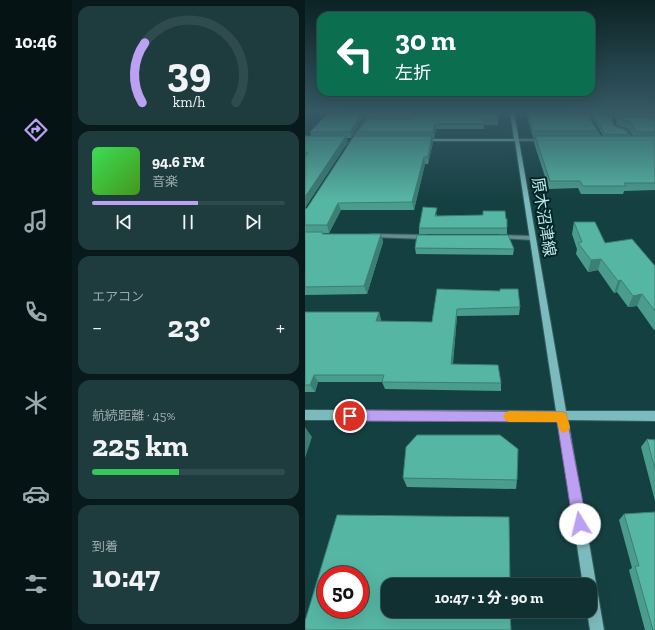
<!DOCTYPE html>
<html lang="ja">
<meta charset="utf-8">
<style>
body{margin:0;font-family:"Zilla Slab","Noto Sans JP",serif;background:#1e3c3e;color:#f1f3f6;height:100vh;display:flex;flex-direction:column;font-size:15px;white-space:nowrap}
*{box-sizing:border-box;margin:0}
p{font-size:13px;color:#9ca9ac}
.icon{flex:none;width:22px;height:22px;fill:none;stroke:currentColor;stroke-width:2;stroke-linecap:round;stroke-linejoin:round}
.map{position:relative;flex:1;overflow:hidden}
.side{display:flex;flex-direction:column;gap:6px;padding:6px;background:#091a1c;width:233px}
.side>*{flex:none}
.guide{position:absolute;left:12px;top:12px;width:278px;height:84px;border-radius:12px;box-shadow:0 4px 16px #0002,0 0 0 1px #304b4d;background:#0b6e4f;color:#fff;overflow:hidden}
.speed{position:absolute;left:12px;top:566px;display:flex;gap:8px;font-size:20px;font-weight:700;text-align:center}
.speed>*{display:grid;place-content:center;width:52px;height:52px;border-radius:50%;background:#103032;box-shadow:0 4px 16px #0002,0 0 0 1px #304b4d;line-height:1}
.speed .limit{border:6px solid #d22;background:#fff;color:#111}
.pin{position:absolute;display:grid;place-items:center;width:34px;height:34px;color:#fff;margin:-17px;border:2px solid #fff;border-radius:50%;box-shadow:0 1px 4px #0007}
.me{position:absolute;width:44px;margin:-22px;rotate:351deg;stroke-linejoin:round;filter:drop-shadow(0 0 3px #0008)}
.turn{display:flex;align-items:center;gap:14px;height:84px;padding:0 12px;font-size:18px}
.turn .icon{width:52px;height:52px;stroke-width:2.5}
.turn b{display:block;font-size:28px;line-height:34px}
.big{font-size:30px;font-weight:800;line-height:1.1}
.side .widget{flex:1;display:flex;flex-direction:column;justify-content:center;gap:6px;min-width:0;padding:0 14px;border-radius:12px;background:#1e3c3e}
.side .dial{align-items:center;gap:0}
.dial svg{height:104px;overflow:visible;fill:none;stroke:#304b4d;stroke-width:7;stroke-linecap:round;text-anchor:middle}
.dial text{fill:#f1f3f6;stroke:none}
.song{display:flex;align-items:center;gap:12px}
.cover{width:48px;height:48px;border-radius:6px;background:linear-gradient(135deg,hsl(130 70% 55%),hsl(100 70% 35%))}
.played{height:4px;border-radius:2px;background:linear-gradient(90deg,#bca0f2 55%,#304b4d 55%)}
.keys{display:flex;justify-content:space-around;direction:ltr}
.heat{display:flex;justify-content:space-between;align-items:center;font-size:22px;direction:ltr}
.charge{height:6px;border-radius:3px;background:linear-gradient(90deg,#34c759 45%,#304b4d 0)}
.trip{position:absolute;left:76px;top:578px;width:216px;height:40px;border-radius:12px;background:#103032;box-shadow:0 4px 16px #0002,0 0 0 1px #304b4d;font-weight:800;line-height:40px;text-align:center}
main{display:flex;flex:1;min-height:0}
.tabs{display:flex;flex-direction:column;width:72px;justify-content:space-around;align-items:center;background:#061314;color:#9ca9ac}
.tabs .icon{width:28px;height:28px}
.tabs .current{color:#bca0f2}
.tabs b{font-size:18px;color:#f1f3f6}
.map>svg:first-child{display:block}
</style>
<main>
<nav class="tabs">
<b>10:46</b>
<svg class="icon current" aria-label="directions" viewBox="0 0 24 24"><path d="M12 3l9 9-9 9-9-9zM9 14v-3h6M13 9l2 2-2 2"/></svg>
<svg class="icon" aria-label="music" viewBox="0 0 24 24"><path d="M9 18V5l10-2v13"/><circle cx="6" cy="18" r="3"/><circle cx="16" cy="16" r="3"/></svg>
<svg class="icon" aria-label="phone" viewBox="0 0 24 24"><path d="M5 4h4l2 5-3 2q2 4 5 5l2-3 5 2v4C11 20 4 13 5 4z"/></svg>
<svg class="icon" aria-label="climate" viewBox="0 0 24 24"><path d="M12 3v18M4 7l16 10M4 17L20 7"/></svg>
<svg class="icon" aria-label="car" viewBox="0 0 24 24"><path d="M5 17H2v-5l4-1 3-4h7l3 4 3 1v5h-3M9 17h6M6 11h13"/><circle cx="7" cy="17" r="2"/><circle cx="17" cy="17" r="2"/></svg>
<svg class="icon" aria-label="filters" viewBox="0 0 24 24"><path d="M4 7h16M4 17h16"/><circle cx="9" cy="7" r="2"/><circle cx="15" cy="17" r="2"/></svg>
</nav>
<section class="side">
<div class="widget dial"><svg viewBox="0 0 100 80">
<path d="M14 69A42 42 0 1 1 86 69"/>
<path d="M14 69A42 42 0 0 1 16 23" stroke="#bca0f2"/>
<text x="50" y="56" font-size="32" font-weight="700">39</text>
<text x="50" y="72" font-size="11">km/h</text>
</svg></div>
<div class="widget">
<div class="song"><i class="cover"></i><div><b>94.6 FM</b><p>音楽</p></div></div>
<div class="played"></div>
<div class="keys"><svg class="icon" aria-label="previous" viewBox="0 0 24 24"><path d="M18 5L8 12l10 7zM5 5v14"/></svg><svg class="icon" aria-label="pause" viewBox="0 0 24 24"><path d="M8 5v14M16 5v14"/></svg><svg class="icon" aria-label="next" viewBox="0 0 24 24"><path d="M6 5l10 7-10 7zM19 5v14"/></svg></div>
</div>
<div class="widget"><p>エアコン</p>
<div class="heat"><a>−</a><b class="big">23°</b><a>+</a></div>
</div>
<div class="widget"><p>航続距離 · 45%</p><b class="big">225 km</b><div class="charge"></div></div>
<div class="widget"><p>到着</p><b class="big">10:47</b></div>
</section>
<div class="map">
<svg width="350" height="630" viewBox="0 0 350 630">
<rect width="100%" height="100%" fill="#154042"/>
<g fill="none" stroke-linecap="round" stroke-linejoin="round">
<defs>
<path id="street" d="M 41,112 L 57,112 L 68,113 L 47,145 L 45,146 L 43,145 L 63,114 Z
M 278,112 L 308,112 L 307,121 L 311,127 L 321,129 L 330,141 L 326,142 L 319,131 L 309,129 L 303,121 L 305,114 L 283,113 L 298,140 L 294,141 Z
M 209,139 L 240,139 L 242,140 L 240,141 L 209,141 Z
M 67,234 L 121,235 L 124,237 L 121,239 L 65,237 L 64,236 Z
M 195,235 L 227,236 L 230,238 L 227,240 L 193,238 L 193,236 Z"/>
<path id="secondary" d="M 205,112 L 209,112 L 261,411 L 350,411 L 350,421 L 263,420 L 299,630 L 285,630 L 282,611 L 285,611 L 285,585 L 278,585 L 253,420 L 0,420 L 0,410 L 251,411 L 210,141 L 118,141 L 116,140 L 118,139 L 209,139 Z"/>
</defs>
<use href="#street" stroke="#345e60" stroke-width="2"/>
<use href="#secondary" stroke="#345e60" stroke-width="2"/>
<use href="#street" fill="#668c8e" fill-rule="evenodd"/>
<use href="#secondary" fill="#7cbbbd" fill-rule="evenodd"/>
</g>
<path fill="#4a9d8d" d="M 24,112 L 59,112 L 60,115 L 46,138 L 41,138 L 43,142 L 0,208 L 0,136 L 6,136 L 5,132 Z
M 221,112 L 281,112 L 292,131 L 291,136 L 298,136 L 286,115 L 286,112 L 302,117 L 309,126 L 323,135 L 323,136 L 328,136 L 322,128 L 312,126 L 311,124 L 312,119 L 309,119 L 310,112 L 308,112 L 350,112 L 350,190 L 319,191 L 318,194 L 276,194 L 273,188 L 244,189 L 229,143 L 230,138 L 228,138 Z
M 66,114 L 194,115 L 194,119 L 193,119 L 193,125 L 179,125 L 179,129 L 131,129 L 129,138 L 127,138 L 128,142 L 123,164 L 120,164 L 109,210 L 36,210 L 24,233 L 18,233 L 19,234 L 76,234 L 78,242 L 62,294 L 0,295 L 0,209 L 2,208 L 54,136 L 53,132 L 67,118 Z
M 132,214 L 132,216 L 201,219 L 202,228 L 202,234 L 114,234 L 114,228 Z
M 269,222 L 300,243 L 350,266 L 350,329 L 349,330 L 332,306 L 323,307 L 312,292 L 309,293 L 293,270 L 283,272 L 271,254 L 272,249 L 267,234 Z
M 110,248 L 209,249 L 208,255 L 111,254 Z
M 132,289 L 215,307 L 214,315 L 152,316 L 148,364 L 196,383 L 196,391 L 80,389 L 77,382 L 13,382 L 10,392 L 0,392 L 0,312 L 74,312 L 76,320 L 76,322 L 127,322 Z
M 342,439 L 350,440 L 350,501 L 336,447 Z
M 98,478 L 212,480 L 211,489 L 102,487 Z
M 350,512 L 350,630 L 340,630 L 324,570 L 327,568 L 314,520 L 319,514 Z"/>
<path fill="#3c7f73" d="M 58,112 L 59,112 L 60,115 L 46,138 L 45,132 Z
M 130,124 L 131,129 L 129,138 L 128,132 Z
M 41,136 L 43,142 L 0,208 L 0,197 Z
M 127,136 L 128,142 L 123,164 L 123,157 Z
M 119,157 L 120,164 L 109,210 L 107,202 Z
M 33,203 L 36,210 L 24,233 L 22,225 Z
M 76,234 L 78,242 L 62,294 L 59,286 Z
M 296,259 L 293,270 L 283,272 L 286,260 Z
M 316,280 L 312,292 L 309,293 L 313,281 Z
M 337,294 L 332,306 L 323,307 L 328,296 Z
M 152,309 L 152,316 L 147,371 L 146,364 Z
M 74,312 L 76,320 L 74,329 L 71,321 Z
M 9,375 L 13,382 L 10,392 L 5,385 Z
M 0,427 L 7,437 L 0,458 Z"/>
<path fill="#56b6a4" stroke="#3c7f73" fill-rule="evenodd" d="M 24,112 L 58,112 L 45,132 L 5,132 Z
M 67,112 L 194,112 L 194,115 L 192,115 L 193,120 L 179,120 L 179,124 L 130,124 L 128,132 L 53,132 L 62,119 L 107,119 L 111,116 L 107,114 L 66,114 Z
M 223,112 L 281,112 L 292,131 L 228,131 Z
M 286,112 L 304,112 L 302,117 L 309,126 L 319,129 L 323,135 L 300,134 Z
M 310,112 L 350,112 L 350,113 Z
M 312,117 L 350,118 L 350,132 L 332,132 L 324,121 L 314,119 Z
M 0,136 L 41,136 L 0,197 L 0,157 L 3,153 L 0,153 Z
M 49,136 L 127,136 L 123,157 L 119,157 L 107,202 L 33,203 L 22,225 L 0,225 L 0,209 L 2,208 Z
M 230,136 L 350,136 L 350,183 L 319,183 L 321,186 L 278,186 L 275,181 L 245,181 Z
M 118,207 L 132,208 L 130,216 L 178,215 L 178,211 L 200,211 L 201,219 L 202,219 L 202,228 L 114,228 Z
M 269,222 L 290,222 L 300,243 L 327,239 L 350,266 L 350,311 L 337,294 L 328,296 L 316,280 L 313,281 L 296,259 L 286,260 L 273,243 L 277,242 Z
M 0,232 L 18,232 L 17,234 L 76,234 L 59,286 L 0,287 Z
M 112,235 L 203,235 L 209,249 L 110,248 Z
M 132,289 L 195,291 L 195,289 L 213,289 L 215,307 L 152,309 L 146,364 L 193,365 L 196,383 L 77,382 L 79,375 L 9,375 L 5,385 L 0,385 L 0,312 L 74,312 L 71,321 L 127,322 Z
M 112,435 L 195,435 L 213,449 L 212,480 L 98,478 L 101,447 Z
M 342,439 L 350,440 L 350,470 Z
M 350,512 L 350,630 L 348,630 L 330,566 L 334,566 L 319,514 Z
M 32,515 L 204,517 L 205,585 L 83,585 L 83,611 L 205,611 L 206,630 L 0,630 L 0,621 ZM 21,575 L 55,575 L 55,609 L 21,609 Z"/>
<linearGradient id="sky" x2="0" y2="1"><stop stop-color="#0c2324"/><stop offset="0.56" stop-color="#355965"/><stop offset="1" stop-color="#355965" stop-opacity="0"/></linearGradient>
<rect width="350" height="200" fill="url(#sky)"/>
<path fill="#bca0f2" stroke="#7a689d" d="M 45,410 L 257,412 L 261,413 L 282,524 L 280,529 L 275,531 L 270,529 L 268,524 L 252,422 L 45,421 L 41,419 L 40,416 L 41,412 Z"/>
<path fill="#f59e0b" d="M 204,411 L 257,412 L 261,413 L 265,427 L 263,431 L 259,433 L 255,431 L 252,422 L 204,422 L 200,420 L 198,416 L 200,413 Z"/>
<g text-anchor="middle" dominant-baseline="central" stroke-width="4" stroke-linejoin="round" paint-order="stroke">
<g font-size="16" fill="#c0e6e7" stroke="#022627">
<text transform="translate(239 217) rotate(81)">原木沼津線</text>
</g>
</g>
</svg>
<div class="speed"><div class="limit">50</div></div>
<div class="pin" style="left:45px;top:416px;background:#d93025"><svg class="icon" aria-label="arrive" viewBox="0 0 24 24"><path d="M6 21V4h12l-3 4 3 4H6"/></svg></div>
<svg class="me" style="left:275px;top:524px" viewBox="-20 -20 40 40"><circle r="19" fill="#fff"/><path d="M0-13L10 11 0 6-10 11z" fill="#bca0f2"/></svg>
<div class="trip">10:47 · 1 分 · 90 m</div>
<div class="guide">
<div class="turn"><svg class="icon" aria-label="left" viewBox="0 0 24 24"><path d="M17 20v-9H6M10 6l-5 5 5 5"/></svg><div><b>30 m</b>左折</div></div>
</div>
</div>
</main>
